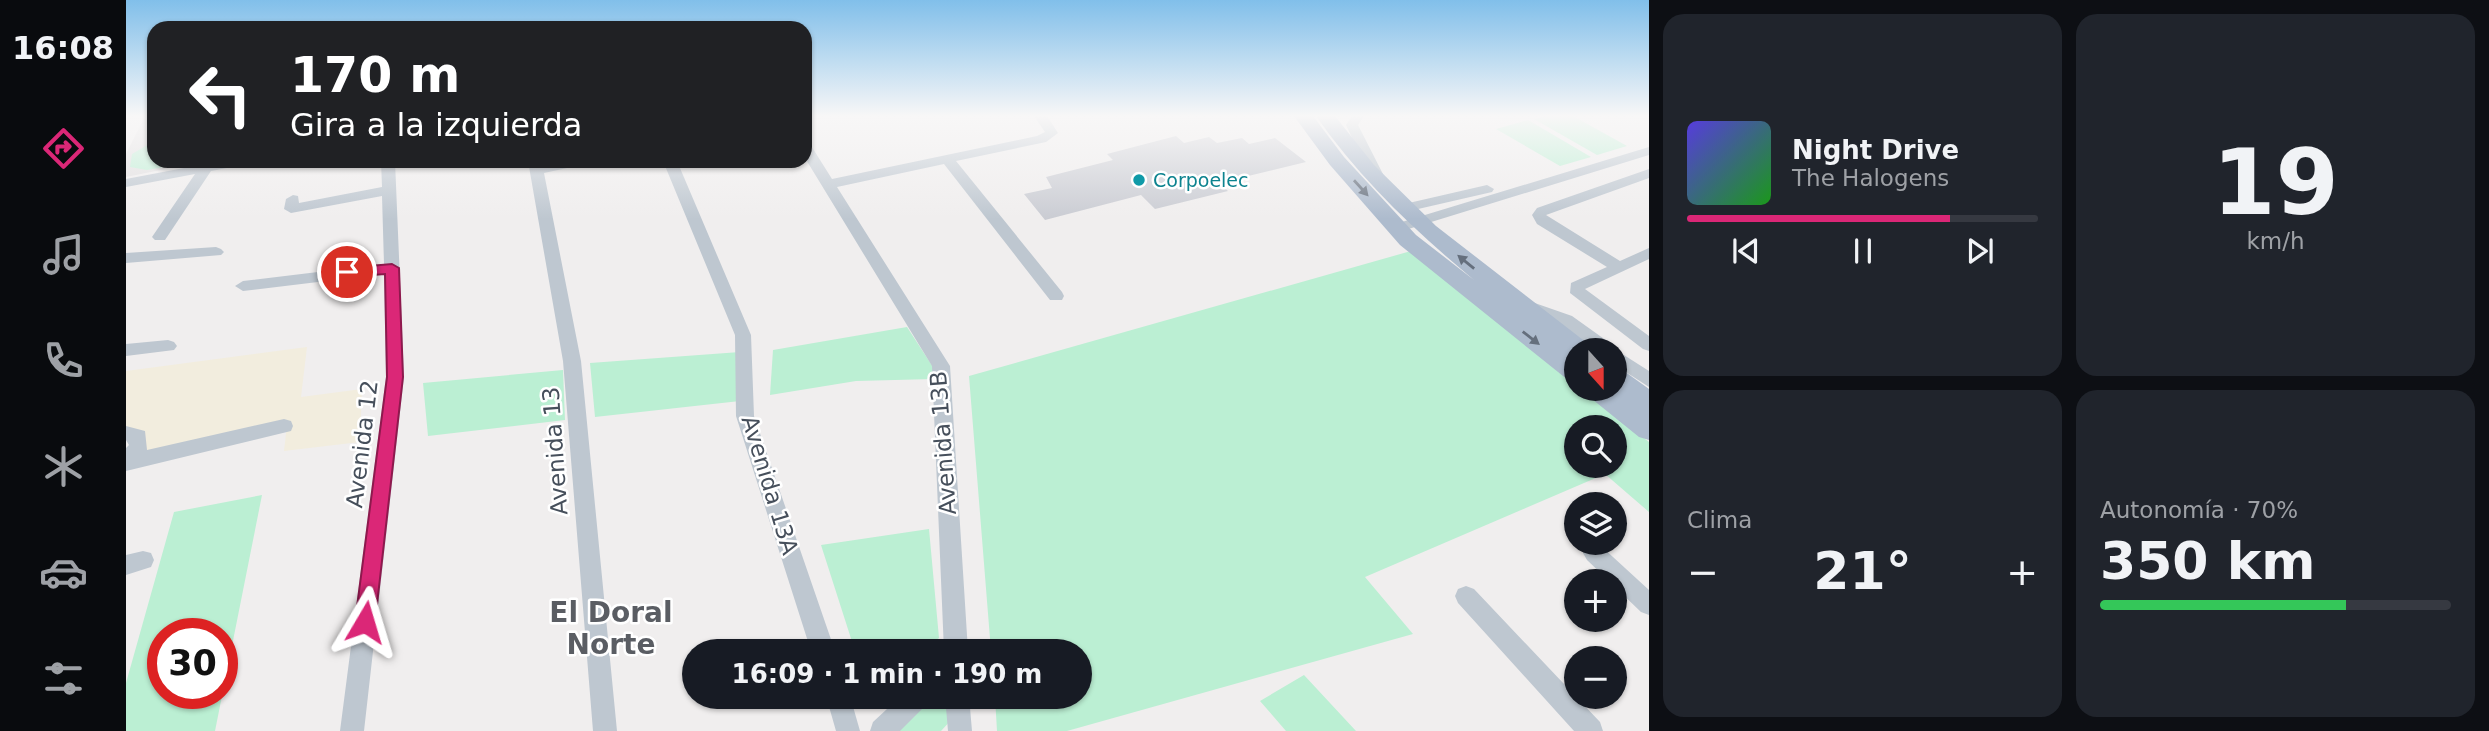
<!DOCTYPE html>
<html lang="es">
<meta charset="utf-8">
<style>
body{margin:0;font-family:"DejaVu Sans",sans-serif;background:#20242c;color:#f1f3f6;height:100vh;display:flex;flex-direction:column;font-size:26px;white-space:nowrap}
*{box-sizing:border-box;margin:0}
p{font-size:23px;color:#9ea1a6}
.icon{flex:none;width:38px;height:38px;fill:none;stroke:currentColor;stroke-width:2;stroke-linecap:round;stroke-linejoin:round}
.map{position:relative;flex:1;overflow:hidden}
.details{display:flex;flex-direction:column;gap:14px;padding:14px;background:#0d0f14;width:840px}
.details>*{flex:none}
.hud{position:absolute;left:21px;top:21px;width:665px;height:147px;border-radius:21px;box-shadow:0 2px 5px #0004;background:#202124;color:#fff;overflow:hidden}
.needle{width:46px;rotate:159deg}
.controls{position:absolute;left:1438px;top:338px;display:grid;gap:14px}
.controls a{display:grid;place-items:center;width:63px;height:63px;border-radius:50%;background:#171b24;box-shadow:0 2px 5px #0004;font-size:35px}
.speed{position:absolute;left:21px;top:618px;display:flex;gap:14px;font-size:35px;font-weight:700;text-align:center}
.speed>*{display:grid;place-content:center;width:91px;height:91px;border-radius:50%;background:#171b24;box-shadow:0 2px 5px #0004;line-height:1}
.speed .limit{border:10px solid #d22;background:#fff;color:#111}
.pin{position:absolute;display:grid;place-items:center;width:60px;height:60px;color:#fff;margin:-30px;border:4px solid #fff;border-radius:50%;box-shadow:0 2px 7px #0007}
.me{position:absolute;width:77px;margin:-38px;rotate:7deg;stroke-linejoin:round;filter:drop-shadow(0 0 5px #0008)}
.turn{display:flex;align-items:center;gap:24px;height:147px;padding:0 28px;font-size:32px}
.turn .icon{width:91px;height:91px;stroke-width:2.5}
.turn b{display:block;font-size:49px;line-height:60px}
.big{font-size:52px;font-weight:800;line-height:1.1}
.details .card{flex:1;display:flex;flex-direction:column;justify-content:center;gap:10px;min-width:0;padding:0 24px;border-radius:21px;background:#20242c}
.details .dial{align-items:center;gap:0}
.dial b{font-size:91px;line-height:1}
.song{display:flex;align-items:center;gap:21px}
.cover{width:84px;height:84px;border-radius:10px;background:linear-gradient(135deg,hsl(250 70% 55%),hsl(120 70% 35%))}
.played{height:7px;border-radius:4px;background:linear-gradient(90deg,#db2777 75%,#363941 75%)}
.keys{display:flex;justify-content:space-around;direction:ltr}
.heat{display:flex;justify-content:space-between;align-items:center;font-size:38px;direction:ltr}
.charge{height:10px;border-radius:5px;background:linear-gradient(90deg,#34c759 70%,#363941 0)}
.details .tiles{flex:1;display:grid;gap:14px;grid-template-columns:repeat(2,1fr)}
.trip{position:absolute;left:556px;top:639px;width:410px;height:70px;border-radius:35px;background:#171b24;box-shadow:0 2px 5px #0004;font-weight:800;line-height:70px;text-align:center}
main{display:flex;flex:1;min-height:0}
.tabs{display:flex;flex-direction:column;width:126px;justify-content:space-around;align-items:center;background:#090b0e;color:#9ea1a6}
.tabs .icon{width:49px;height:49px}
.tabs .selected{color:#db2777}
.tabs b{font-size:32px;color:#f1f3f6}
.map>svg:first-child{display:block}
</style>
<main>
<nav class="tabs">
<b>16:08</b>
<svg class="icon selected" aria-label="directions" viewBox="0 0 24 24"><path d="M12 3l9 9-9 9-9-9zM9 14v-3h6M13 9l2 2-2 2"/></svg>
<svg class="icon" aria-label="music" viewBox="0 0 24 24"><path d="M9 18V5l10-2v13"/><circle cx="6" cy="18" r="3"/><circle cx="16" cy="16" r="3"/></svg>
<svg class="icon" aria-label="phone" viewBox="0 0 24 24"><path d="M5 4h4l2 5-3 2q2 4 5 5l2-3 5 2v4C11 20 4 13 5 4z"/></svg>
<svg class="icon" aria-label="climate" viewBox="0 0 24 24"><path d="M12 3v18M4 7l16 10M4 17L20 7"/></svg>
<svg class="icon" aria-label="car" viewBox="0 0 24 24"><path d="M5 17H2v-5l4-1 3-4h7l3 4 3 1v5h-3M9 17h6M6 11h13"/><circle cx="7" cy="17" r="2"/><circle cx="17" cy="17" r="2"/></svg>
<svg class="icon" aria-label="filters" viewBox="0 0 24 24"><path d="M4 7h16M4 17h16"/><circle cx="9" cy="7" r="2"/><circle cx="15" cy="17" r="2"/></svg>
</nav>
<div class="map">
<svg width="1523" height="731" viewBox="0 0 1523 731">
<rect width="100%" height="100%" fill="#f0eeee"/>
<path fill="#e1dfe0" d="M 19,116 L 28,116 L 28,161 L 79,161 L 0,177 L 0,154 Z"/>
<path fill="#bbefd3" fill-rule="evenodd" d="M 1420,116 L 1447,116 L 1501,146 L 1471,155 L 1408,119 Z
M 1402,120 L 1465,157 L 1434,166 L 1370,129 Z
M 28,141 L 28,161 L 74,161 L 21,170 L 4,167 L 6,154 Z
M 1285,251 L 1451,384 L 1451,388 L 1456,389 L 1523,442 L 1523,512 L 1479,474 L 1239,577 L 1287,634 L 941,731 L 871,731 L 869,697 L 954,696 L 954,651 L 865,651 L 843,376 ZM 1451,427 L 1489,427 L 1489,466 L 1451,466 Z
M 781,327 L 807,367 L 808,379 L 730,381 L 644,395 L 647,350 Z
M 614,352 L 614,401 L 469,417 L 464,363 Z
M 437,370 L 439,420 L 302,436 L 297,383 Z
M 136,495 L 89,731 L 0,731 L 0,683 L 48,512 ZM 37,634 L 96,634 L 96,693 L 37,693 Z
M 803,529 L 813,638 L 795,651 L 729,651 L 695,545 Z
M 1178,675 L 1230,731 L 1160,731 L 1134,701 Z
M 798,697 L 828,697 L 827,718 L 815,731 L 762,731 Z"/>
<path fill="#f2edde" d="M 181,347 L 175,397 L 236,389 L 234,442 L 158,451 L 161,425 L 0,461 L 16,446 L 0,431 L 0,371 Z"/>
<path fill="#caccd3" d="M 1050,136 L 1058,143 L 1083,137 L 1091,143 L 1116,138 L 1123,144 L 1149,138 L 1180,162 L 1093,183 L 1102,191 L 1029,209 L 1015,195 L 919,220 L 898,194 L 926,188 L 920,177 L 987,160 L 981,154 Z"/>
<g fill="none" stroke-linecap="round" stroke-linejoin="round">
<path fill="#bec7d0" fill-rule="evenodd" d="M 908,116 L 921,116 L 932,133 L 920,142 L 830,161 L 936,292 L 938,296 L 936,300 L 924,300 L 818,164 L 711,187 L 824,366 L 842,651 L 818,651 L 806,366 L 679,158 L 679,143 L 684,144 L 706,179 L 911,136 L 919,132 Z
M 1226,116 L 1238,116 L 1232,125 L 1258,176 L 1256,179 L 1246,179 L 1244,176 L 1220,125 Z
M 1523,147 L 1523,155 L 1276,231 L 1266,231 L 1264,228 L 1266,225 Z
M 95,161 L 124,161 L 122,164 L 85,171 L 39,240 L 29,240 L 26,237 L 69,174 L 0,187 L 0,179 Z
M 255,161 L 269,161 L 278,377 L 238,731 L 214,731 L 260,377 L 258,274 L 117,291 L 109,286 L 117,281 L 258,264 L 256,196 L 165,213 L 158,209 L 160,199 L 167,195 L 172,196 L 173,203 L 256,187 Z
M 402,161 L 416,161 L 416,165 L 435,161 L 462,161 L 460,164 L 418,173 L 455,361 L 491,731 L 467,731 L 437,361 Z
M 537,161 L 551,161 L 625,335 L 628,416 L 709,651 L 685,651 L 610,416 L 609,335 Z
M 1523,169 L 1523,178 L 1420,215 L 1494,261 L 1523,248 L 1523,259 L 1459,289 L 1523,336 L 1523,351 L 1517,349 L 1444,293 L 1445,283 L 1481,267 L 1411,224 L 1406,215 L 1411,208 Z
M 1361,185 L 1368,189 L 1366,192 L 1279,212 L 1272,208 L 1274,205 Z
M 90,247 L 95,249 L 98,252 L 95,255 L 0,263 L 0,253 Z
M 1403,301 L 1446,316 L 1488,346 L 1490,350 L 1523,371 L 1523,387 L 1489,365 L 1489,350 L 1470,350 L 1434,324 L 1397,311 L 1395,307 L 1397,303 Z
M 42,340 L 48,342 L 51,346 L 48,350 L 0,356 L 0,344 Z
M 158,419 L 165,421 L 167,426 L 165,431 L 0,471 L 0,448 L 3,445 L 0,440 L 0,426 L 19,431 L 21,450 Z
M 1468,544 L 1475,546 L 1523,590 L 1523,615 L 1515,612 L 1489,587 L 1489,581 L 1483,581 L 1461,560 L 1457,553 L 1461,546 Z
M 17,551 L 25,553 L 28,560 L 25,567 L 0,575 L 0,555 Z
M 1340,586 L 1348,589 L 1474,722 L 1477,731 L 1448,731 L 1332,603 L 1329,596 L 1332,589 Z
M 700,696 L 724,696 L 734,731 L 710,731 Z
M 775,696 L 805,696 L 801,704 L 774,731 L 744,731 L 747,722 Z
M 819,696 L 843,696 L 846,731 L 822,731 Z"/>
<path fill="#adbbcd" fill-rule="evenodd" d="M 1168,116 L 1187,116 L 1218,157 L 1290,235 L 1348,280 C 1289,231 1234,179 1190,116 L 1209,116 L 1248,165 L 1310,226 L 1461,343 L 1465,350 L 1451,350 L 1451,383 L 1442,380 L 1274,245 L 1204,165 Z
M 1489,368 L 1498,371 L 1523,389 L 1523,440 L 1513,437 L 1461,395 L 1458,388 L 1489,388 Z"/>
</g>
<defs><path id="oneway-solid" d="M-6-.8H1V-3.2L6.5 0L1 3.2V.8H-6Z" transform="scale(1.75)"/></defs>
<g fill="#656f7d">
<use href="#oneway-solid" transform="translate(1235 188) rotate(48)"/>
<use href="#oneway-solid" transform="translate(1340 262) rotate(-141)"/>
<use href="#oneway-solid" transform="translate(1405 338) rotate(38)"/>
</g>
<linearGradient id="sky" x2="0" y2="1"><stop stop-color="#81bfea"/><stop offset="0.53" stop-color="#f8f7f7"/><stop offset="1" stop-color="#f8f7f7" stop-opacity="0"/></linearGradient>
<rect width="1523" height="219" fill="url(#sky)"/>
<path fill="#db2777" stroke="#8e194d" stroke-width="2" d="M 266,264 L 273,268 L 277,377 L 249,622 L 246,629 L 239,632 L 232,629 L 229,622 L 261,377 L 259,274 L 221,277 L 214,272 L 221,268 Z"/>
<circle fill="#0f9aa8" stroke="#fff" stroke-width="2.5" cx="1013" cy="180" r="7"/>
<g text-anchor="middle" dominant-baseline="central" stroke-width="5" stroke-linejoin="round" paint-order="stroke">
<g font-size="19" fill="#0d838f" stroke="#fff" text-anchor="start">
<text x="1027" y="180">Corpoelec</text>
</g>
<g font-size="23" fill="#464f5b" stroke="#fff">
<text transform="translate(817 443) rotate(-94)">Avenida 13B</text>
<text transform="translate(236 444) rotate(-83)">Avenida 12</text>
<text transform="translate(429 451) rotate(-94)">Avenida 13</text>
<text transform="translate(644 485) rotate(73)">Avenida 13A</text>
</g>
<g font-size="28" font-weight="bold" fill="#5a5d63" stroke="#fff">
<text x="485" y="612">El Doral<tspan x="485" dy="32">Norte</tspan></text>
</g>
</g>
</svg>
<div class="controls">
<a><svg class="needle" viewBox="-14 -14 28 28"><path d="M0-13l5 13h-10z" fill="#e53935"/><path d="M0 13l5-13h-10z" fill="#9ea1a6"/></svg></a>
<a><svg class="icon" aria-label="search" viewBox="0 0 24 24"><circle cx="10" cy="10" r="6"/><path d="M15 15l6 6"/></svg></a>
<a><svg class="icon" aria-label="layers" viewBox="0 0 24 24"><path d="M12 4l9 5-9 5-9-5zM3 14l9 5 9-5"/></svg></a>
<a>+</a>
<a>−</a>
</div>
<div class="speed"><div class="limit">30</div></div>
<div class="pin" style="left:221px;top:272px;background:#d93025"><svg class="icon" aria-label="arrive" viewBox="0 0 24 24"><path d="M6 21V4h12l-3 4 3 4H6"/></svg></div>
<svg class="me" style="left:239px;top:622px" viewBox="-20 -20 40 40"><path d="M0-17L14 15 0 8-14 15z" fill="#db2777" stroke="#fff" stroke-width="4"/></svg>
<div class="trip">16:09 · 1 min · 190 m</div>
<div class="hud">
<div class="turn"><svg class="icon" aria-label="left" viewBox="0 0 24 24"><path d="M17 20v-9H6M10 6l-5 5 5 5"/></svg><div><b>170 m</b>Gira a la izquierda</div></div>
</div>
</div>
<section class="details">
<div class="tiles">
<div class="card">
<div class="song"><i class="cover"></i><div><b>Night Drive</b><p>The Halogens</p></div></div>
<div class="played"></div>
<div class="keys"><svg class="icon" aria-label="previous" viewBox="0 0 24 24"><path d="M18 5L8 12l10 7zM5 5v14"/></svg><svg class="icon" aria-label="pause" viewBox="0 0 24 24"><path d="M8 5v14M16 5v14"/></svg><svg class="icon" aria-label="next" viewBox="0 0 24 24"><path d="M6 5l10 7-10 7zM19 5v14"/></svg></div>
</div>
<div class="card dial"><b>19</b><p>km/h</p></div>
<div class="card"><p>Clima</p>
<div class="heat"><a>−</a><b class="big">21°</b><a>+</a></div>
</div>
<div class="card"><p>Autonomía · 70%</p><b class="big">350 km</b><div class="charge"></div></div>
</div>
</section>
</main>
